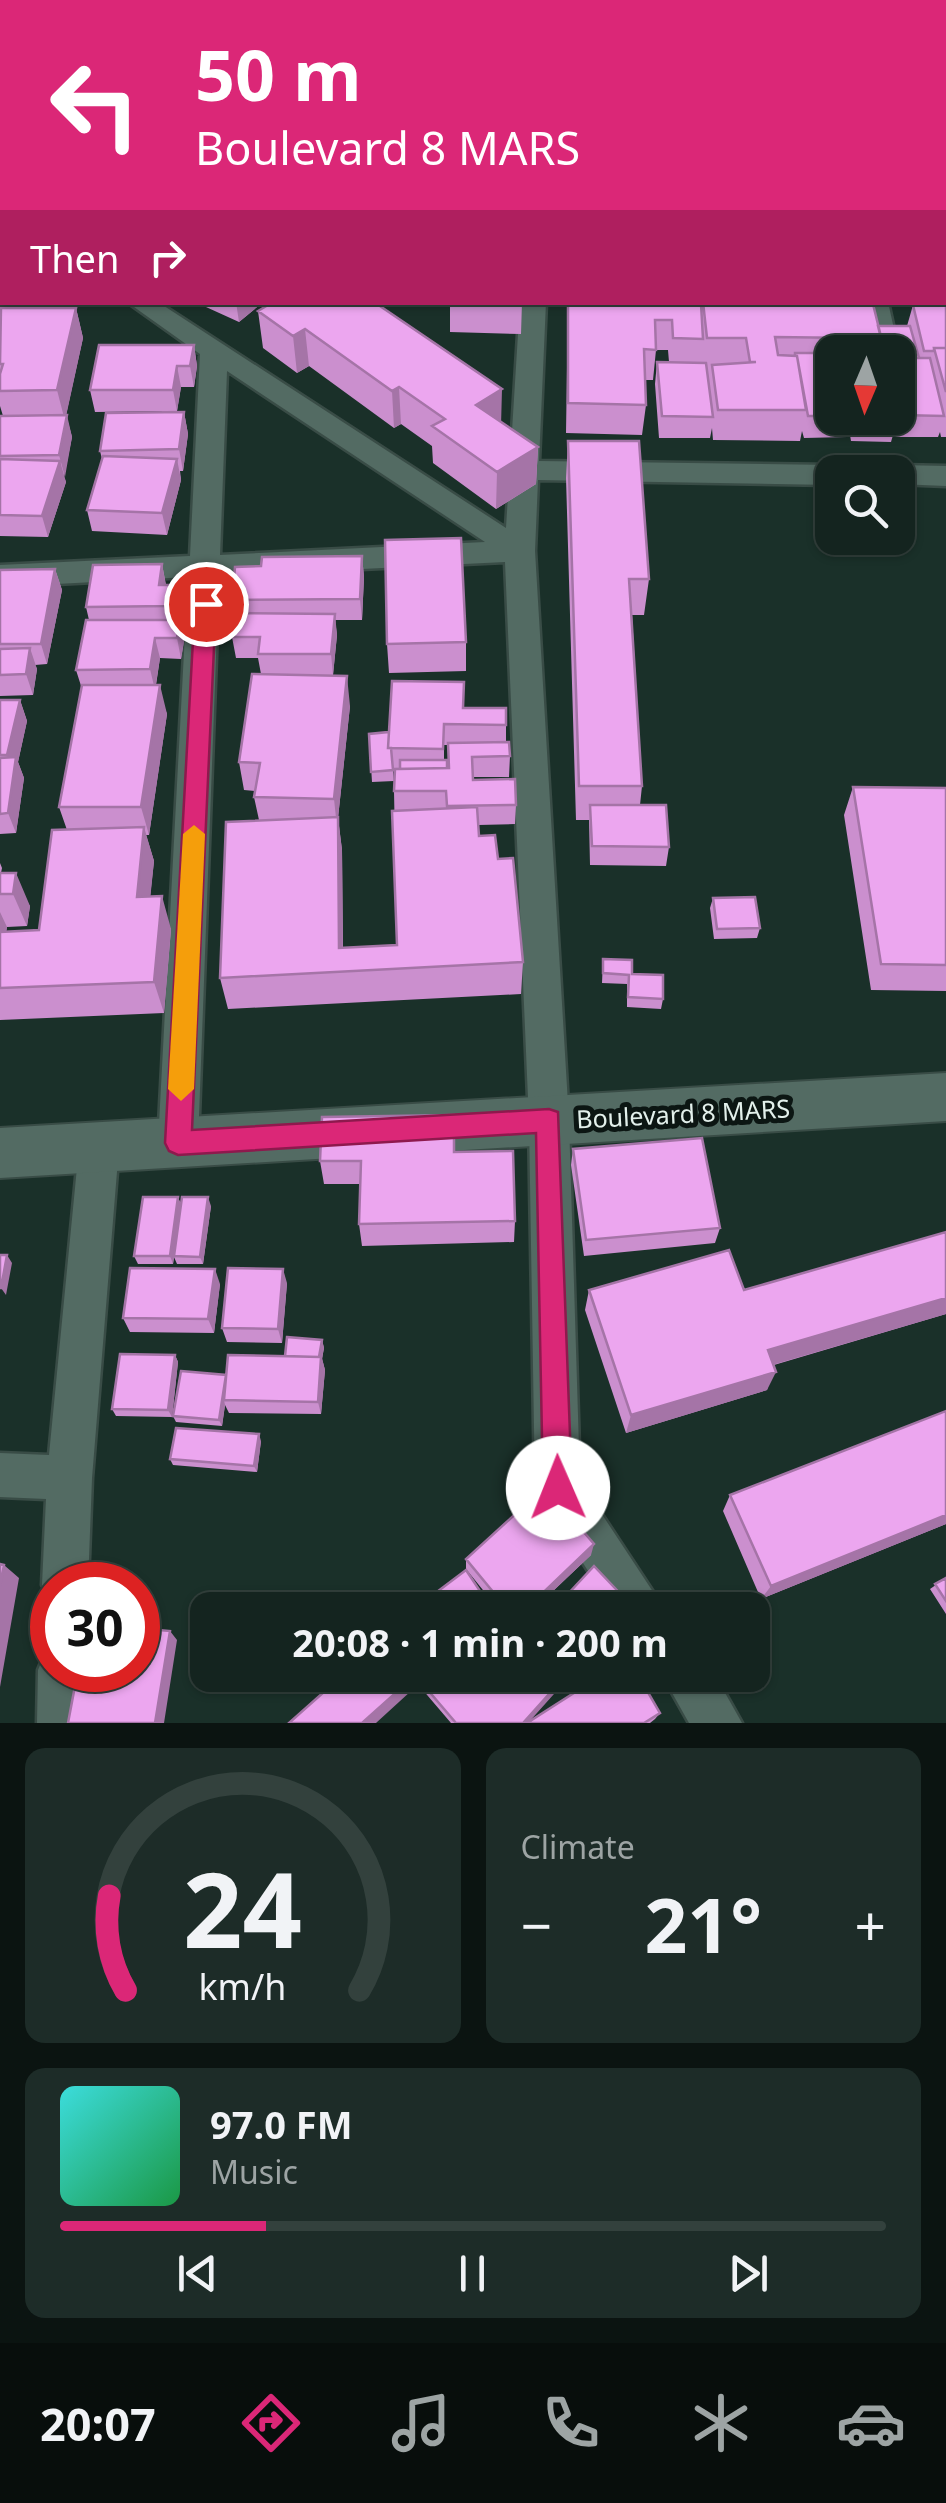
<!DOCTYPE html>
<meta charset="utf-8">
<style>
body{margin:0;font-family:"Noto Sans",sans-serif;background:#1d2c28;color:#f1f3f6;height:100vh;display:flex;flex-direction:column;font-size:38px;white-space:nowrap}
*{box-sizing:border-box;margin:0}
p{font-size:32px;color:#9da4a4}
.icon{flex:none;width:55px;height:55px;fill:none;stroke:currentColor;stroke-width:2;stroke-linecap:round;stroke-linejoin:round}
.map{position:relative;height:1723px;overflow:hidden}
.panel{display:flex;flex-direction:column;gap:25px;padding:25px;background:#0b1411;flex:1}
.panel>*{flex:none}
.guide{position:absolute;left:0px;top:0px;width:948px;height:305px;box-shadow:0 2px 8px #0004,0 0 0 2px #33413d;background:#db2777;color:#fff;overflow:hidden}
.needle{width:65px;rotate:182deg}
.buttons{position:absolute;left:815px;top:335px;display:grid;gap:20px}
.buttons a{display:grid;place-items:center;width:100px;height:100px;border-radius:20px;background:#14241f;box-shadow:0 2px 8px #0004,0 0 0 2px #33413d;font-size:50px}
.speed{position:absolute;left:30px;top:1562px;display:flex;gap:20px;font-size:50px;font-weight:700;text-align:center}
.speed>*{display:grid;place-content:center;width:130px;height:130px;border-radius:50%;background:#14241f;box-shadow:0 2px 8px #0004,0 0 0 2px #33413d;line-height:1}
.speed .limit{border:15px solid #d22;background:#fff;color:#111}
.pin{position:absolute;display:grid;place-items:center;width:85px;height:85px;color:#fff;margin:-42px;border:5px solid #fff;border-radius:50%;box-shadow:0 2px 10px #0007}
.me{position:absolute;width:110px;margin:-55px;rotate:359deg;stroke-linejoin:round;filter:drop-shadow(0 0 8px #0008)}
.turn{display:flex;align-items:center;gap:35px;height:210px;padding:0 30px;font-size:45px}
.turn .icon{width:130px;height:130px;stroke-width:2.5}
.turn b{display:block;font-size:70px;line-height:85px}
.then{display:flex;align-items:center;height:95px;padding:0 30px;background:#0003;gap:20px;font-size:38px}
.big{font-size:75px;font-weight:700;line-height:1.1}
.panel .card{flex:1;display:flex;flex-direction:column;justify-content:center;gap:15px;min-width:0;padding:0 35px;border-radius:20px;background:#1d2c28}
.panel .dial{align-items:center;gap:0}
.dial svg{height:260px;overflow:visible;fill:none;stroke:#33413d;stroke-width:7;stroke-linecap:round;text-anchor:middle}
.dial text{fill:#f1f3f6;stroke:none}
.song{display:flex;align-items:center;gap:30px}
.cover{width:120px;height:120px;border-radius:15px;background:linear-gradient(135deg,hsl(180 70% 55%),hsl(140 70% 35%))}
.played{height:10px;border-radius:5px;background:linear-gradient(90deg,#db2777 25%,#33413d 25%)}
.keys{display:flex;justify-content:space-around;direction:ltr}
.heat{display:flex;justify-content:space-between;align-items:center;font-size:55px;direction:ltr}
.panel .tiles{flex:1;display:grid;gap:25px;grid-template-columns:1fr 1fr}
.card:last-child{grid-column:span 2}
.trip{position:absolute;left:190px;top:1592px;width:580px;height:100px;border-radius:20px;background:#14241f;box-shadow:0 2px 8px #0004,0 0 0 2px #33413d;font-weight:700;line-height:100px;text-align:center}
.menu{display:flex;height:160px;justify-content:space-around;align-items:center;background:#080e0c;color:#9da4a4}
.menu .icon{width:70px;height:70px}
.menu .on{color:#db2777}
.menu b{font-size:45px;color:#f1f3f6}
.map>svg:first-child{display:block}
</style>
<div class="map">
<svg width="946" height="1723" viewBox="0 0 946 1723">
<rect width="100%" height="100%" fill="#1a3029"/>
<g fill="none" stroke-linecap="round" stroke-linejoin="round">
<defs>
<path id="minor" d="M 161,0 L 183,0 L 183,2 L 162,2 Z
M 789,0 L 811,0 L 811,2 L 790,2 Z
M 0,207 L 2,207 L 2,222 L 0,222 Z
M 127,302 L 158,302 L 506,528 L 520,302 L 546,302 L 539,461 L 832,465 L 845,472 L 832,472 L 832,485 L 538,480 L 535,551 L 569,1121 L 580,1481 L 665,1610 L 613,1610 L 535,1488 L 529,1121 L 505,562 L 219,576 L 198,1143 L 192,1156 L 178,1161 L 164,1156 L 158,1143 L 188,577 L 0,587 L 0,565 L 190,556 L 200,354 ZM 227,371 L 485,542 L 220,555 Z
M 862,302 L 888,302 L 894,329 L 890,335 L 872,335 Z
M 898,465 L 946,466 L 946,486 L 898,484 L 898,472 L 885,472 Z
M 99,1129 L 113,1134 L 119,1147 L 92,1478 L 88,1585 L 52,1585 L 52,1603 L 42,1585 L 46,1499 L 0,1497 L 0,1453 L 49,1455 L 79,1147 L 85,1134 Z
M 52,1650 L 52,1670 L 86,1670 L 85,1723 L 37,1723 L 38,1670 L 45,1653 Z
M 662,1675 L 715,1675 L 742,1723 L 689,1723 Z"/>
<path id="secondary" d="M 946,1073 L 946,1121 L 0,1178 L 0,1128 Z"/>
</defs>
<use href="#minor" stroke="#394c46" stroke-width="5"/>
<use href="#secondary" stroke="#394c46" stroke-width="4"/>
<use href="#minor" fill="#536b63" fill-rule="evenodd"/>
<use href="#secondary" fill="#536b63" fill-rule="evenodd"/>
</g>
<path fill="#cb8fce" fill-rule="evenodd" d="M 268,0 L 295,0 L 294,2 L 305,2 L 268,2 Z
M 331,0 L 451,0 L 445,2 L 335,2 Z
M 835,0 L 946,0 L 946,305 L 899,304 L 898,302 L 945,302 L 945,2 L 835,2 Z
M 0,72 L 2,72 L 2,164 L 0,157 Z
M 195,302 L 374,302 L 501,422 L 538,447 L 536,484 L 496,509 L 433,463 L 432,446 L 401,424 L 394,428 L 309,366 L 297,373 L 263,348 L 258,311 L 263,308 L 262,303 L 239,322 Z
M 450,302 L 522,302 L 521,334 L 450,332 Z
M 568,302 L 700,304 L 700,302 L 864,302 L 878,326 L 907,326 L 913,305 L 946,305 L 946,437 L 941,437 L 940,432 L 938,437 L 893,437 L 893,435 L 891,442 L 851,441 L 849,429 L 847,437 L 804,438 L 802,431 L 800,441 L 713,440 L 712,428 L 710,438 L 659,438 L 655,384 L 657,362 L 669,362 L 668,350 L 656,350 L 653,380 L 645,380 L 646,405 L 642,435 L 566,433 ZM 832,352 L 898,352 L 898,418 L 832,418 L 832,370 L 823,370 L 822,368 L 832,368 Z
M 76,308 L 83,338 L 66,415 L 72,437 L 64,477 L 66,482 L 48,537 L 0,536 L 0,416 L 3,416 L 0,406 L 0,311 Z
M 194,345 L 197,366 L 194,387 L 181,387 L 177,411 L 95,412 L 90,390 Z
M 184,412 L 188,434 L 183,471 L 180,471 L 181,480 L 167,535 L 92,531 L 87,510 L 102,459 L 100,451 Z
M 568,441 L 649,579 L 644,615 L 632,615 L 642,786 L 640,805 L 669,847 L 666,866 L 590,865 L 589,820 L 576,820 L 566,478 Z
M 362,556 L 364,577 L 362,620 L 335,620 L 337,635 L 333,675 L 275,675 L 350,706 L 338,818 L 342,850 L 343,948 L 397,945 L 394,791 L 400,768 L 393,768 L 394,781 L 372,782 L 369,734 L 389,732 L 464,708 L 506,708 L 506,742 L 510,756 L 509,777 L 473,777 L 473,780 L 516,805 L 515,824 L 478,825 L 479,836 L 498,859 L 523,962 L 521,994 L 228,1009 L 220,978 L 259,820 L 254,797 L 255,791 L 244,790 L 239,762 L 261,674 L 258,658 L 236,658 L 232,637 L 235,618 L 232,600 L 261,566 ZM 444,745 L 448,745 L 449,768 L 447,768 L 444,760 Z
M 162,564 L 166,585 L 175,606 L 174,620 L 179,620 L 184,641 L 181,659 L 160,658 L 156,685 L 167,714 L 149,835 L 146,835 L 154,861 L 150,897 L 171,929 L 164,1013 L 0,1020 L 0,863 L 2,868 L 1,873 L 30,906 L 27,926 L 7,927 L 6,932 L 39,930 L 67,830 L 59,807 L 82,689 L 76,670 L 89,620 L 86,607 Z
M 55,569 L 62,590 L 47,664 L 35,665 L 37,669 L 33,695 L 0,696 L 0,570 Z
M 466,642 L 466,671 L 389,673 L 387,644 Z
M 0,700 L 20,700 L 27,721 L 18,762 L 24,778 L 16,833 L 0,834 Z
M 853,787 L 946,788 L 946,991 L 871,990 L 844,815 Z
M 713,898 L 760,928 L 757,938 L 714,939 L 710,908 Z
M 603,959 L 663,999 L 661,1009 L 627,1007 L 627,984 L 602,983 Z
M 573,1149 L 720,1228 L 715,1243 L 584,1256 L 571,1165 Z
M 455,1152 L 515,1221 L 514,1242 L 362,1246 L 359,1224 L 360,1184 L 324,1184 L 320,1161 Z
M 178,1197 L 181,1205 L 211,1206 L 203,1264 L 177,1264 L 174,1257 L 173,1264 L 138,1264 L 134,1256 Z
M 287,1283 L 282,1343 L 227,1342 L 222,1328 Z
M 220,1284 L 214,1333 L 130,1332 L 123,1318 Z
M 589,1290 L 744,1290 L 946,1314 L 774,1365 L 767,1390 L 626,1433 L 585,1310 Z
M 322,1340 L 324,1348 L 322,1359 L 325,1370 L 321,1414 L 229,1413 L 225,1405 L 222,1426 L 176,1422 L 173,1416 L 226,1374 L 285,1356 Z
M 175,1355 L 178,1362 L 172,1417 L 116,1416 L 112,1409 Z
M 946,1411 L 946,1524 L 761,1599 L 723,1511 L 730,1495 Z
M 261,1441 L 257,1472 L 173,1465 L 170,1459 Z
M 591,1555 L 533,1610 L 499,1610 L 466,1569 L 466,1559 Z
M 946,1578 L 946,1614 L 930,1589 Z
M 410,1675 L 464,1675 L 478,1691 L 530,1721 L 660,1713 L 655,1719 L 650,1723 L 451,1723 Z"/>
<path fill="#a574a7" d="M 0,0 L 12,0 L 12,2 L 2,2 L 2,28 L 0,34 Z
M 399,0 L 451,0 L 445,2 L 394,2 Z
M 236,302 L 262,302 L 262,303 L 239,322 Z
M 76,308 L 83,338 L 65,421 L 57,390 Z
M 305,329 L 309,366 L 297,373 L 293,336 Z
M 194,345 L 197,366 L 194,387 L 190,366 Z
M 177,366 L 181,387 L 177,411 L 173,390 Z
M 399,387 L 401,424 L 394,428 L 392,391 Z
M 502,389 L 501,426 L 476,405 Z
M 184,412 L 188,434 L 183,471 L 179,449 Z
M 67,415 L 72,437 L 65,477 L 59,455 Z
M 538,447 L 536,484 L 496,509 L 497,472 Z
M 177,459 L 181,480 L 167,535 L 162,513 Z
M 60,461 L 66,482 L 48,537 L 42,516 Z
M 362,556 L 364,577 L 362,620 L 360,599 Z
M 162,564 L 166,586 L 159,585 Z
M 55,569 L 62,590 L 47,664 L 41,644 Z
M 171,585 L 175,606 L 173,627 L 168,606 Z
M 335,614 L 337,635 L 333,675 L 331,654 Z
M 179,620 L 184,641 L 181,659 L 177,638 Z
M 155,638 L 160,658 L 155,690 L 150,669 Z
M 30,648 L 37,669 L 33,695 L 26,674 Z
M 347,676 L 350,706 L 338,818 L 342,850 L 343,972 L 339,948 L 337,827 L 334,799 Z
M 160,685 L 167,714 L 149,835 L 141,807 Z
M 20,700 L 27,721 L 18,762 L 24,778 L 16,833 L 8,813 L 14,772 L 7,755 Z
M 144,827 L 154,861 L 147,930 L 137,897 Z
M 16,873 L 30,906 L 27,926 L 13,894 Z
M 162,896 L 171,929 L 164,1013 L 154,982 Z
M 0,912 L 7,927 L 3,952 L 0,946 Z
M 178,1197 L 181,1205 L 173,1264 L 170,1256 Z
M 208,1197 L 211,1206 L 203,1264 L 200,1257 Z
M 7,1255 L 12,1263 L 6,1295 L 1,1288 Z
M 215,1269 L 220,1284 L 214,1333 L 208,1319 Z
M 283,1269 L 287,1283 L 282,1343 L 278,1329 Z
M 946,1298 L 946,1314 L 759,1369 L 768,1350 Z
M 322,1340 L 324,1348 L 322,1358 L 325,1370 L 321,1414 L 318,1402 L 319,1360 Z
M 175,1355 L 178,1362 L 172,1417 L 168,1410 Z
M 776,1372 L 767,1390 L 626,1433 L 631,1415 Z
M 226,1375 L 224,1400 L 225,1405 L 222,1426 L 219,1420 Z
M 259,1434 L 261,1441 L 257,1472 L 254,1466 Z
M 946,1515 L 946,1524 L 761,1599 L 771,1586 Z
M 594,1544 L 591,1555 L 533,1610 L 525,1610 Z
M 4,1565 L 19,1578 L 0,1687 L 0,1587 Z
M 170,1631 L 177,1640 L 164,1723 L 155,1723 Z
M 566,1675 L 571,1675 L 528,1723 L 523,1723 Z
M 409,1681 L 411,1691 L 376,1723 L 362,1723 Z"/>
<path fill="#eca6ef" stroke="#a574a7" stroke-width="2.5" d="M 28,0 L 78,0 L 77,2 L 27,2 Z
M 96,0 L 162,0 L 161,2 L 95,2 Z
M 198,0 L 248,0 L 248,2 L 197,2 Z
M 544,0 L 618,0 L 618,2 L 544,2 Z
M 839,0 L 931,0 L 931,2 L 839,2 Z
M 932,0 L 946,0 L 946,68 L 945,2 L 932,2 Z
M 0,72 L 2,72 L 2,99 L 0,99 Z
M 945,84 L 946,84 L 946,117 L 945,117 Z
M 945,169 L 946,169 L 946,207 L 945,207 Z
M 945,223 L 946,224 L 946,268 L 945,268 Z
M 273,302 L 374,302 L 502,389 L 476,405 L 538,447 L 497,472 L 432,426 L 445,419 L 399,387 L 392,391 L 305,329 L 293,336 L 258,311 Z
M 568,302 L 701,304 L 703,339 L 673,338 L 672,320 L 655,320 L 656,350 L 644,349 L 646,405 L 568,403 Z
M 703,302 L 873,304 L 884,349 L 856,349 L 854,338 L 775,337 L 778,355 L 797,356 L 806,410 L 718,410 L 712,365 L 756,362 L 750,362 L 746,338 L 707,338 Z
M 913,305 L 946,305 L 946,348 L 934,348 L 934,351 L 924,351 Z
M 1,308 L 76,308 L 57,390 L 0,391 L 0,374 L 3,364 L 0,364 Z
M 878,326 L 910,326 L 919,358 L 904,358 L 902,366 L 901,366 L 896,347 L 883,346 Z
M 99,345 L 194,345 L 190,366 L 177,366 L 173,390 L 90,390 Z
M 934,348 L 946,348 L 946,392 Z
M 795,353 L 819,353 L 824,376 L 832,376 L 832,416 L 808,416 L 797,356 L 795,356 Z
M 904,358 L 930,358 L 944,416 L 899,415 L 898,369 L 907,369 Z
M 657,362 L 706,363 L 713,417 L 662,416 Z
M 823,370 L 832,370 L 832,376 L 824,376 Z
M 184,412 L 179,449 L 100,451 L 106,413 Z
M 67,415 L 59,455 L 0,456 L 0,416 Z
M 856,418 L 896,418 L 897,420 L 856,419 Z
M 568,441 L 639,441 L 649,579 L 629,579 L 642,786 L 579,786 Z
M 103,456 L 177,459 L 162,513 L 87,510 Z
M 0,459 L 60,461 L 42,516 L 0,515 Z
M 461,538 L 466,642 L 387,644 L 385,540 Z
M 362,556 L 360,599 L 232,600 L 235,567 L 261,566 L 262,557 Z
M 162,564 L 159,585 L 171,585 L 168,606 L 86,607 L 93,565 Z
M 55,569 L 41,644 L 0,644 L 0,570 Z
M 236,613 L 335,614 L 331,654 L 258,654 L 260,637 L 232,637 Z
M 86,620 L 179,620 L 177,638 L 155,638 L 150,669 L 76,670 Z
M 30,648 L 26,674 L 0,675 L 0,649 Z
M 252,674 L 347,676 L 334,799 L 254,797 L 260,763 L 239,762 Z
M 392,681 L 464,682 L 463,708 L 506,708 L 506,725 L 444,724 L 443,749 L 388,748 Z
M 82,685 L 160,685 L 141,807 L 59,807 Z
M 0,700 L 20,700 L 7,755 L 0,755 Z
M 389,732 L 388,748 L 391,748 L 393,770 L 371,772 L 369,734 Z
M 509,742 L 510,756 L 472,757 L 473,780 L 515,779 L 516,805 L 447,806 L 446,791 L 394,791 L 395,769 L 449,768 L 448,743 Z
M 16,757 L 8,813 L 0,814 L 0,758 Z
M 400,760 L 447,760 L 447,768 L 400,769 Z
M 853,787 L 946,788 L 946,965 L 881,964 Z
M 590,805 L 666,805 L 669,847 L 592,846 Z
M 477,807 L 479,836 L 495,835 L 498,859 L 513,858 L 523,962 L 220,978 L 226,822 L 338,817 L 339,948 L 397,945 L 392,811 Z
M 144,827 L 137,897 L 162,896 L 154,982 L 0,988 L 0,932 L 39,930 L 52,830 Z
M 0,873 L 16,873 L 13,894 L 0,894 Z
M 755,897 L 760,928 L 717,929 L 713,898 Z
M 603,959 L 632,960 L 632,974 L 663,975 L 663,999 L 628,997 L 629,975 L 603,973 Z
M 454,1115 L 454,1152 L 513,1151 L 515,1221 L 359,1224 L 361,1161 L 320,1161 L 322,1117 Z
M 702,1138 L 720,1228 L 586,1240 L 573,1149 Z
M 143,1197 L 178,1197 L 170,1256 L 134,1256 Z
M 182,1197 L 208,1197 L 200,1257 L 174,1256 Z
M 946,1232 L 946,1298 L 768,1350 L 776,1372 L 631,1415 L 589,1290 L 729,1250 L 744,1290 Z
M 0,1255 L 7,1255 L 1,1288 L 0,1288 Z
M 130,1268 L 215,1269 L 208,1319 L 123,1318 Z
M 228,1268 L 283,1269 L 278,1329 L 222,1328 Z
M 287,1337 L 322,1340 L 319,1357 L 285,1356 Z
M 120,1354 L 175,1355 L 168,1410 L 112,1409 Z
M 228,1355 L 321,1357 L 318,1402 L 224,1400 Z
M 181,1371 L 226,1375 L 219,1420 L 173,1416 Z
M 946,1411 L 946,1515 L 771,1586 L 730,1495 Z
M 176,1428 L 259,1434 L 254,1466 L 170,1459 Z
M 545,1487 L 594,1544 L 525,1610 L 508,1610 L 466,1559 Z
M 0,1564 L 4,1565 L 0,1587 Z
M 594,1566 L 630,1604 L 625,1610 L 553,1610 Z
M 466,1570 L 490,1606 L 485,1610 L 413,1610 Z
M 946,1578 L 946,1601 L 935,1584 Z
M 138,1628 L 170,1631 L 155,1723 L 68,1723 L 78,1670 L 138,1670 Z
M 343,1675 L 404,1675 L 409,1681 L 362,1723 L 289,1723 Z
M 415,1675 L 464,1675 L 478,1691 L 493,1675 L 566,1675 L 523,1723 L 456,1723 Z
M 602,1675 L 638,1675 L 660,1713 L 644,1723 L 527,1723 Z"/>
<path fill="#db2777" stroke="#8e194d" stroke-width="2.5" d="M 206,597 L 216,604 L 192,1130 L 549,1109 L 558,1112 L 572,1488 L 568,1498 L 558,1502 L 547,1498 L 543,1488 L 536,1133 L 178,1155 L 169,1151 L 165,1143 L 195,604 Z"/>
<path fill="#f59e0b" d="M 194,825 L 205,834 L 194,1089 L 181,1101 L 168,1089 L 183,834 Z"/>
<g text-anchor="middle" dominant-baseline="central" stroke-width="10" stroke-linejoin="round" paint-order="stroke">
<g font-size="25" fill="#e3f0eb" stroke="#0c1613">
<text transform="translate(683 1113) rotate(-3)">Boulevard 8 MARS</text>
</g>
</g>
</svg>
<div class="buttons">
<a><svg class="needle" viewBox="-14 -14 28 28"><path d="M0-13l5 13h-10z" fill="#e53935"/><path d="M0 13l5-13h-10z" fill="#9da4a4"/></svg></a>
<a><svg class="icon" aria-label="search" viewBox="0 0 24 24"><circle cx="10" cy="10" r="6"/><path d="M15 15l6 6"/></svg></a>
</div>
<div class="speed"><div class="limit">30</div></div>
<div class="pin" style="left:206px;top:604px;background:#d93025"><svg class="icon" aria-label="arrive" viewBox="0 0 24 24"><path d="M6 21V4h12l-3 4 3 4H6"/></svg></div>
<svg class="me" style="left:558px;top:1488px" viewBox="-20 -20 40 40"><circle r="19" fill="#fff"/><path d="M0-13L10 11 0 6-10 11z" fill="#db2777"/></svg>
<div class="trip">20:08 · 1 min · 200 m</div>
<div class="guide">
<div class="turn"><svg class="icon" aria-label="left" viewBox="0 0 24 24"><path d="M17 20v-9H6M10 6l-5 5 5 5"/></svg><div><b>50 m</b>Boulevard 8 MARS</div></div>
<div class="then">Then<svg class="icon" aria-label="right" viewBox="0 0 24 24"><path d="M7 20v-9h11M14 6l5 5-5 5"/></svg></div>
</div>
</div>
<section class="panel">
<div class="tiles">
<div class="card dial"><svg viewBox="0 0 100 80">
<path d="M14 69A42 42 0 1 1 86 69"/>
<path d="M14 69A42 42 0 0 1 9 40" stroke="#db2777"/>
<text x="50" y="56" font-size="32" font-weight="700">24</text>
<text x="50" y="72" font-size="11">km/h</text>
</svg></div>
<div class="card"><p>Climate</p>
<div class="heat"><a>−</a><b class="big">21°</b><a>+</a></div>
</div>
<div class="card">
<div class="song"><i class="cover"></i><div><b>97.0 FM</b><p>Music</p></div></div>
<div class="played"></div>
<div class="keys"><svg class="icon" aria-label="previous" viewBox="0 0 24 24"><path d="M18 5L8 12l10 7zM5 5v14"/></svg><svg class="icon" aria-label="pause" viewBox="0 0 24 24"><path d="M8 5v14M16 5v14"/></svg><svg class="icon" aria-label="next" viewBox="0 0 24 24"><path d="M6 5l10 7-10 7zM19 5v14"/></svg></div>
</div>
</div>
</section>
<nav class="menu">
<b>20:07</b>
<svg class="icon on" aria-label="directions" viewBox="0 0 24 24"><path d="M12 3l9 9-9 9-9-9zM9 14v-3h6M13 9l2 2-2 2"/></svg>
<svg class="icon" aria-label="music" viewBox="0 0 24 24"><path d="M9 18V5l10-2v13"/><circle cx="6" cy="18" r="3"/><circle cx="16" cy="16" r="3"/></svg>
<svg class="icon" aria-label="phone" viewBox="0 0 24 24"><path d="M5 4h4l2 5-3 2q2 4 5 5l2-3 5 2v4C11 20 4 13 5 4z"/></svg>
<svg class="icon" aria-label="climate" viewBox="0 0 24 24"><path d="M12 3v18M4 7l16 10M4 17L20 7"/></svg>
<svg class="icon" aria-label="car" viewBox="0 0 24 24"><path d="M5 17H2v-5l4-1 3-4h7l3 4 3 1v5h-3M9 17h6M6 11h13"/><circle cx="7" cy="17" r="2"/><circle cx="17" cy="17" r="2"/></svg>
</nav>
